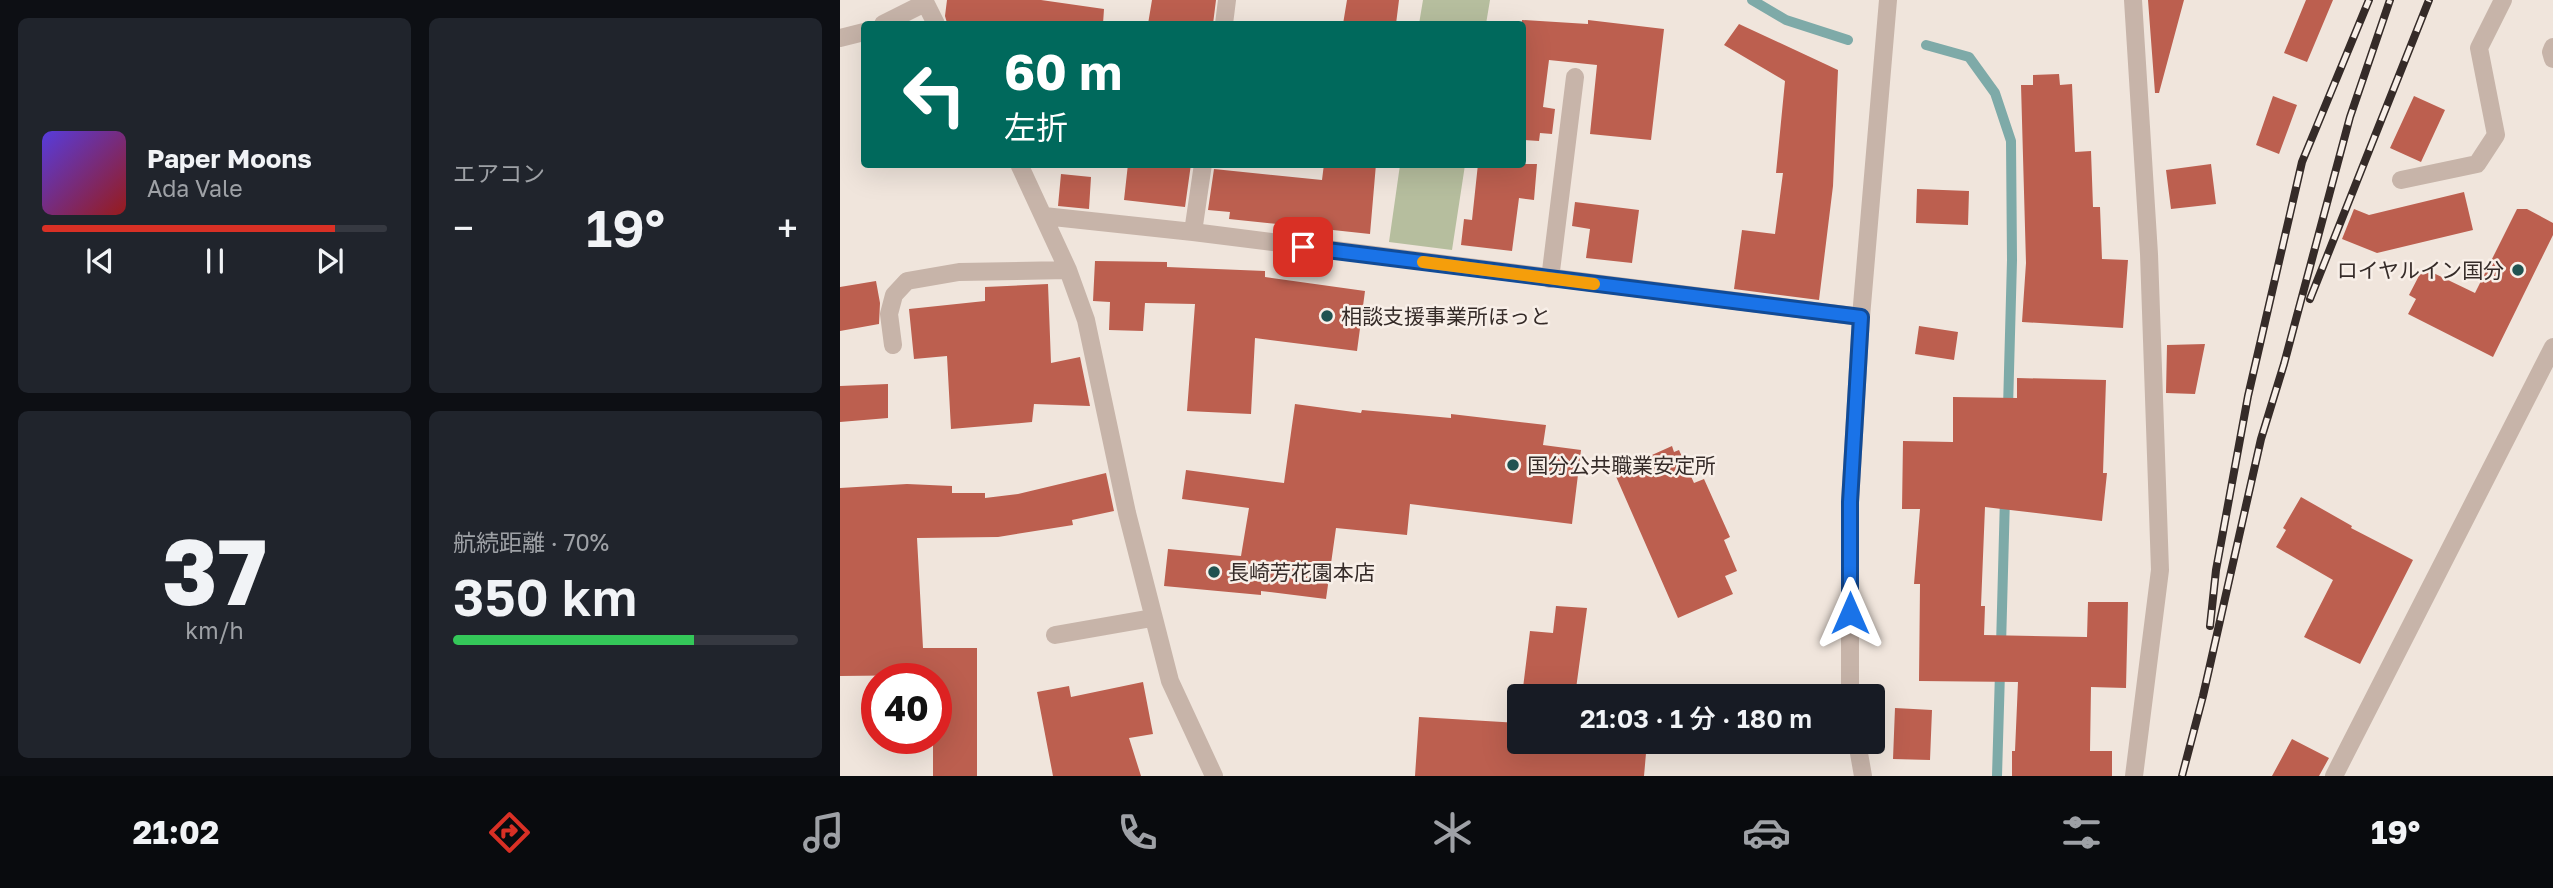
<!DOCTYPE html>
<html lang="ja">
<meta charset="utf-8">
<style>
body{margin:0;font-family:"Golos Text","Noto Sans JP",sans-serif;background:#20242c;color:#f1f3f6;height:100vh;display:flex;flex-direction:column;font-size:26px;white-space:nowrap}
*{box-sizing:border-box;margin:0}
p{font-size:23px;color:#9ea1a6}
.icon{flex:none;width:38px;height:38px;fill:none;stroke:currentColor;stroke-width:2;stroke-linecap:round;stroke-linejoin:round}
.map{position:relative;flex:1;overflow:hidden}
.side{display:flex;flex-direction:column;gap:18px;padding:18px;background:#0d0f14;width:840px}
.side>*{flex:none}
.top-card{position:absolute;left:21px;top:21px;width:665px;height:147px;border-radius:7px;box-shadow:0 7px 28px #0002;background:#00695c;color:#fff;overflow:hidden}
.speed{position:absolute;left:21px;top:663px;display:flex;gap:14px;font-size:35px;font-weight:700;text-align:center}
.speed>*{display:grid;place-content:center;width:91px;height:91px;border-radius:50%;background:#171b24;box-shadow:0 7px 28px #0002;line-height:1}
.speed .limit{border:10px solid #d22;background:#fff;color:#111}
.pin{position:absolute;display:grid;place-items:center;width:60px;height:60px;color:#fff;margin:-30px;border-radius:14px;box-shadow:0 4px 10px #0006}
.me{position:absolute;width:77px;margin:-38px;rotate:0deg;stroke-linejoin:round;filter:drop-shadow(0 0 5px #0008)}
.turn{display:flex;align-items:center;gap:24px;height:147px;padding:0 28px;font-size:32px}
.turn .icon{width:91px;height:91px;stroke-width:2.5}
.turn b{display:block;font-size:49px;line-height:60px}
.big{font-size:52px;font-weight:600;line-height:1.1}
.side .tile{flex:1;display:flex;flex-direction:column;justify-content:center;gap:10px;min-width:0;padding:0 24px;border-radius:10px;background:#20242c}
.side .dial{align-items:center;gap:0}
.dial b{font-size:91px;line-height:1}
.song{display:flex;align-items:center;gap:21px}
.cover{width:84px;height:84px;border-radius:10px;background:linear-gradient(135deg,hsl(250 70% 55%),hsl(0 70% 35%))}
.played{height:7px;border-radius:4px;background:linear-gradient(90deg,#d93025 85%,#363941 85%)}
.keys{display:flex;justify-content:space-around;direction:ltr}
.heat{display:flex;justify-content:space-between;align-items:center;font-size:38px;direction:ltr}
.charge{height:10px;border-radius:5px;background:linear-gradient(90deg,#34c759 70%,#363941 0)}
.side .tiles{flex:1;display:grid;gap:18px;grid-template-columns:repeat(2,1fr)}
.trip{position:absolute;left:667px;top:684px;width:378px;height:70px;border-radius:7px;background:#171b24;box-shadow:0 7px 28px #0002;font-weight:600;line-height:70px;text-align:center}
.tab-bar{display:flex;height:112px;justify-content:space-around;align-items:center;background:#090b0e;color:#9ea1a6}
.tab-bar .icon{width:49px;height:49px}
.tab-bar .active{color:#d93025}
.tab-bar b{font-size:32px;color:#f1f3f6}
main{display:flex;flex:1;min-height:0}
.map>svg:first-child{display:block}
</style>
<main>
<section class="side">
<div class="tiles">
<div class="tile">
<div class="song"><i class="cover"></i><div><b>Paper Moons</b><p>Ada Vale</p></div></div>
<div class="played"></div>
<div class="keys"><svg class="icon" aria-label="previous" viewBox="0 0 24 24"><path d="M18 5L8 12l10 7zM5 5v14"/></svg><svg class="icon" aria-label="pause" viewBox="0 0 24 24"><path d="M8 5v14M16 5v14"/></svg><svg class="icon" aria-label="next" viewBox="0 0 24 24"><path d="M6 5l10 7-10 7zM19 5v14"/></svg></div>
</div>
<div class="tile"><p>エアコン</p>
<div class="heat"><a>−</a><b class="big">19°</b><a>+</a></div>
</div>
<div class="tile dial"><b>37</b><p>km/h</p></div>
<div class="tile"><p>航続距離 · 70%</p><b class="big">350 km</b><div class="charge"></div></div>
</div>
</section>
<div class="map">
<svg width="1713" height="776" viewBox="0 0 1713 776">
<rect width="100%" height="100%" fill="#f0e5dc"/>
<path fill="#b6be9e" d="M 583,0 L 650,0 L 646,24 L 579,24 Z
M 560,165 L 625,165 L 612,250 L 549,242 Z"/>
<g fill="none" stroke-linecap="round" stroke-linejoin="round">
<path stroke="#7eaaa8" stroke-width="10" d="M 912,0 L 946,20 L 1008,40
M 1086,45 L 1129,57 L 1155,93 L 1171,141 L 1172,260 L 1168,408
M 1161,646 L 1165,497
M 1157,776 L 1160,672"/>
</g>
<path fill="#bc5f4f" d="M 107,0 L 201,0 L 264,9 L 263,24 L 107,23 L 105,16 Z
M 312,0 L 376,0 L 373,24 L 308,24 Z
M 507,0 L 559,0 L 556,24 L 503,24 Z
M 1308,0 L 1344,0 L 1319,93 L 1315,93 Z
M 1466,0 L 1493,0 L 1467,62 L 1444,53 Z
M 682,20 L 748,24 L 748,20 L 824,29 L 811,140 L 750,134 L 757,65 L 709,60 L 703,107 L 715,109 L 712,134 L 700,133 L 699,141 L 682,140 Z
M 899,24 L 998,70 L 993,186 L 979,300 L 894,289 L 902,230 L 935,234 L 943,173 L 936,173 L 945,81 L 884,45 Z
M 1219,74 L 1220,85 L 1232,84 L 1235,152 L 1251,151 L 1253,207 L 1260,207 L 1262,259 L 1288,260 L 1283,328 L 1182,322 L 1186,263 L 1181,85 L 1193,85 L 1193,75 Z
M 1433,96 L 1457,105 L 1439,154 L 1416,145 Z
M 1574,96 L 1605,110 L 1581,162 L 1550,148 Z
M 288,164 L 351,164 L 345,207 L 284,200 Z
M 484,164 L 536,164 L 530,234 L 389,219 L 390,212 L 368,210 L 374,169 L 482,180 Z
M 638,164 L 697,164 L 694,200 L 679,198 L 672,251 L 621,245 L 624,219 L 632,220 Z
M 1371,164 L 1376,204 L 1331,209 L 1326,170 Z
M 221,174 L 251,177 L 249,209 L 218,206 Z
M 1077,189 L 1129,191 L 1128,225 L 1076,223 Z
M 1624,192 L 1633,230 L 1537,253 L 1502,239 L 1514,209 L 1529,215 Z
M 735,202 L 799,210 L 792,263 L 746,258 L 750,229 L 732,226 Z
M 1677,209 L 1687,209 L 1713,223 L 1713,235 L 1653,357 L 1568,314 L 1576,299 L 1569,295 L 1583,268 L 1635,293 Z
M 255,261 L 327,262 L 327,267 L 425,271 L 425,277 L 525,291 L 517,351 L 415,338 L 411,414 L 347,411 L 355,304 L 305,303 L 303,331 L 269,330 L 270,302 L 253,301 Z
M 36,281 L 40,303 L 39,324 L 0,331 L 0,287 Z
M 208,284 L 211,363 L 240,357 L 250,406 L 194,404 L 192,422 L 111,429 L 107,356 L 74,359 L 69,309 L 145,301 L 145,287 Z
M 1079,326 L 1118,332 L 1114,360 L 1075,354 Z
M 1365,344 L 1355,394 L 1326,393 L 1327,345 Z
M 1177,378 L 1266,380 L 1263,473 L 1267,473 L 1262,521 L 1145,507 L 1141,606 L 1145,606 L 1144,635 L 1247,637 L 1248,602 L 1288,602 L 1286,688 L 1251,687 L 1250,751 L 1272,751 L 1272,776 L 1172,776 L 1172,751 L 1175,751 L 1178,682 L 1079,681 L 1080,584 L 1074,584 L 1080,509 L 1062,509 L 1063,441 L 1113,442 L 1113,397 L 1177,398 Z
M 48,384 L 48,418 L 0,422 L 0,386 Z
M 455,404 L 521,413 L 522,410 L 611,418 L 611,414 L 706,425 L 703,445 L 741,450 L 732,524 L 570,504 L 567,535 L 496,528 L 486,599 L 421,591 L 421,595 L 324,586 L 328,549 L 401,556 L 409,508 L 342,499 L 346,470 L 444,483 Z
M 832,446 L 834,452 L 839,450 L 854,483 L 864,479 L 890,537 L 884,540 L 897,571 L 885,576 L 893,594 L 838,618 L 774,472 Z
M 266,473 L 274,511 L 232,520 L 233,525 L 158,537 L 77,538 L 83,648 L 137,648 L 137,776 L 93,776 L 93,738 L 96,738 L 96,679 L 93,679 L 93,675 L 0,676 L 0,488 L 67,484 L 112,486 L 112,493 L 145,493 L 145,498 L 178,494 Z
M 1461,497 L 1512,526 L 1511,528 L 1573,560 L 1520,664 L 1464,637 L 1493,580 L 1436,547 L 1446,530 L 1443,528 Z
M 716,606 L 747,608 L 735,696 L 682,696 L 690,631 L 713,633 Z
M 303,682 L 313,734 L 289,738 L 301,776 L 213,776 L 197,692 L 229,686 L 231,697 Z
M 1055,708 L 1092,710 L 1090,760 L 1053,759 Z
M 579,717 L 679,723 L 679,742 L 807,742 L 804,776 L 575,776 Z
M 1452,739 L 1489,758 L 1479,776 L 1432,776 Z"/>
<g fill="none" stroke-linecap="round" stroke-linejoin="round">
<path stroke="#c7b4a9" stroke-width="18" d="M 84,0 L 96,24
M 1293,0 L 1309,254 L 1320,570 L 1294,776
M 43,24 L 85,3
M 384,24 L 387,0
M 0,38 L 24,32
M 1713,47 L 1711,52 L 1713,59
M 179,164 L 228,270 L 246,320 L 287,513 L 330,681 L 374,776
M 1561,180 L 1637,164 L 1656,135 L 1639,48 L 1663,0
M 204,216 L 353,232 L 1021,317
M 353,232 L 363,164
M 710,279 L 735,77
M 53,345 L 49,314 L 54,295 L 67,281 L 119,272 L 228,270
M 215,635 L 312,618
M 1010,696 L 1010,502 L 1021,317 L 1048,0
M 1017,742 L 1023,776
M 1494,776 L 1713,347"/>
<defs>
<path id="rail" d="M 1470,299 L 1589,0
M 1370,626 L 1376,570 L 1408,396 L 1462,162 L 1529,0
M 1342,776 L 1363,696 L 1421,439 L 1444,364 L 1510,117 L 1550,0"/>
</defs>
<use href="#rail" stroke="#352b28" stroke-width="8"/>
<use href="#rail" stroke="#f8efe8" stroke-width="5" stroke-dasharray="16" stroke-linecap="butt"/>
</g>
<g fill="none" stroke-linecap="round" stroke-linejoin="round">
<defs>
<path id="route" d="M 463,247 L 1021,317 L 1010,502 L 1010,613"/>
</defs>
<use href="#route" stroke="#114b97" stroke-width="18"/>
<use href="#route" stroke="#1a73e8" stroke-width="12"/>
<path stroke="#f59e0b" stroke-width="12" d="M 583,262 L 754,284"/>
</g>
<g fill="#215351" stroke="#f8efe8" stroke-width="2.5">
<circle cx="1678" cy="270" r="7"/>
<circle cx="487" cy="316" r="7"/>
<circle cx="673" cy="465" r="7"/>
<circle cx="374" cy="572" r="7"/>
</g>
<g text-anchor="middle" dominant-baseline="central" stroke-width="5" stroke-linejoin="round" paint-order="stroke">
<g font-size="21" fill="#352b28" stroke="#f8efe8" text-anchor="start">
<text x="1664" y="270" text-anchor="end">ロイヤルイン国分</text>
<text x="501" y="316">相談支援事業所ほっと</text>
<text x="687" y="465">国分公共職業安定所</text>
<text x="388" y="572">長崎芳花園本店</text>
</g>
</g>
</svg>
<div class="speed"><div class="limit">40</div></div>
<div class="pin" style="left:463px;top:247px;background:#d93025"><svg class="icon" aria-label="arrive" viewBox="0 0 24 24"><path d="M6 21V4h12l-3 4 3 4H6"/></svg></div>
<svg class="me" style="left:1010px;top:613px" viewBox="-20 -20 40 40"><path d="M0-17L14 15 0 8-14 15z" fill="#1a73e8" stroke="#fff" stroke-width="4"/></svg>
<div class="trip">21:03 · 1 分 · 180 m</div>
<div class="top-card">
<div class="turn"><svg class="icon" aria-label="left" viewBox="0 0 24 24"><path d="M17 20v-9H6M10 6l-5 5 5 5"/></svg><div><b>60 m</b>左折</div></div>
</div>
</div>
</main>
<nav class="tab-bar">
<b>21:02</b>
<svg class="icon active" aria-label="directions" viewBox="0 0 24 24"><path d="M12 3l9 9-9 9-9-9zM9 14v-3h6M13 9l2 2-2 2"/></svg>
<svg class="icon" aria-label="music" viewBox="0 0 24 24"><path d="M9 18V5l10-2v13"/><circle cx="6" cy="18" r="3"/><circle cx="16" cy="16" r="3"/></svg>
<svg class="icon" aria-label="phone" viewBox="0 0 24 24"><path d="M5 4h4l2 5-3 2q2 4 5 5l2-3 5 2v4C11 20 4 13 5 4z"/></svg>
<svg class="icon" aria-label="climate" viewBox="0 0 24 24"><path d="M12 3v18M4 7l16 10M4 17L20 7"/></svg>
<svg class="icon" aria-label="car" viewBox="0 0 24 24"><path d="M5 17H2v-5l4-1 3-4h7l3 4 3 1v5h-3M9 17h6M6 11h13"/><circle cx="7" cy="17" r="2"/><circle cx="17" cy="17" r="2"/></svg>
<svg class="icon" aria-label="filters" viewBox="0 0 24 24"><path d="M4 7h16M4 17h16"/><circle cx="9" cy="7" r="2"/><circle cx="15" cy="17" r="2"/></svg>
<b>19°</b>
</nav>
